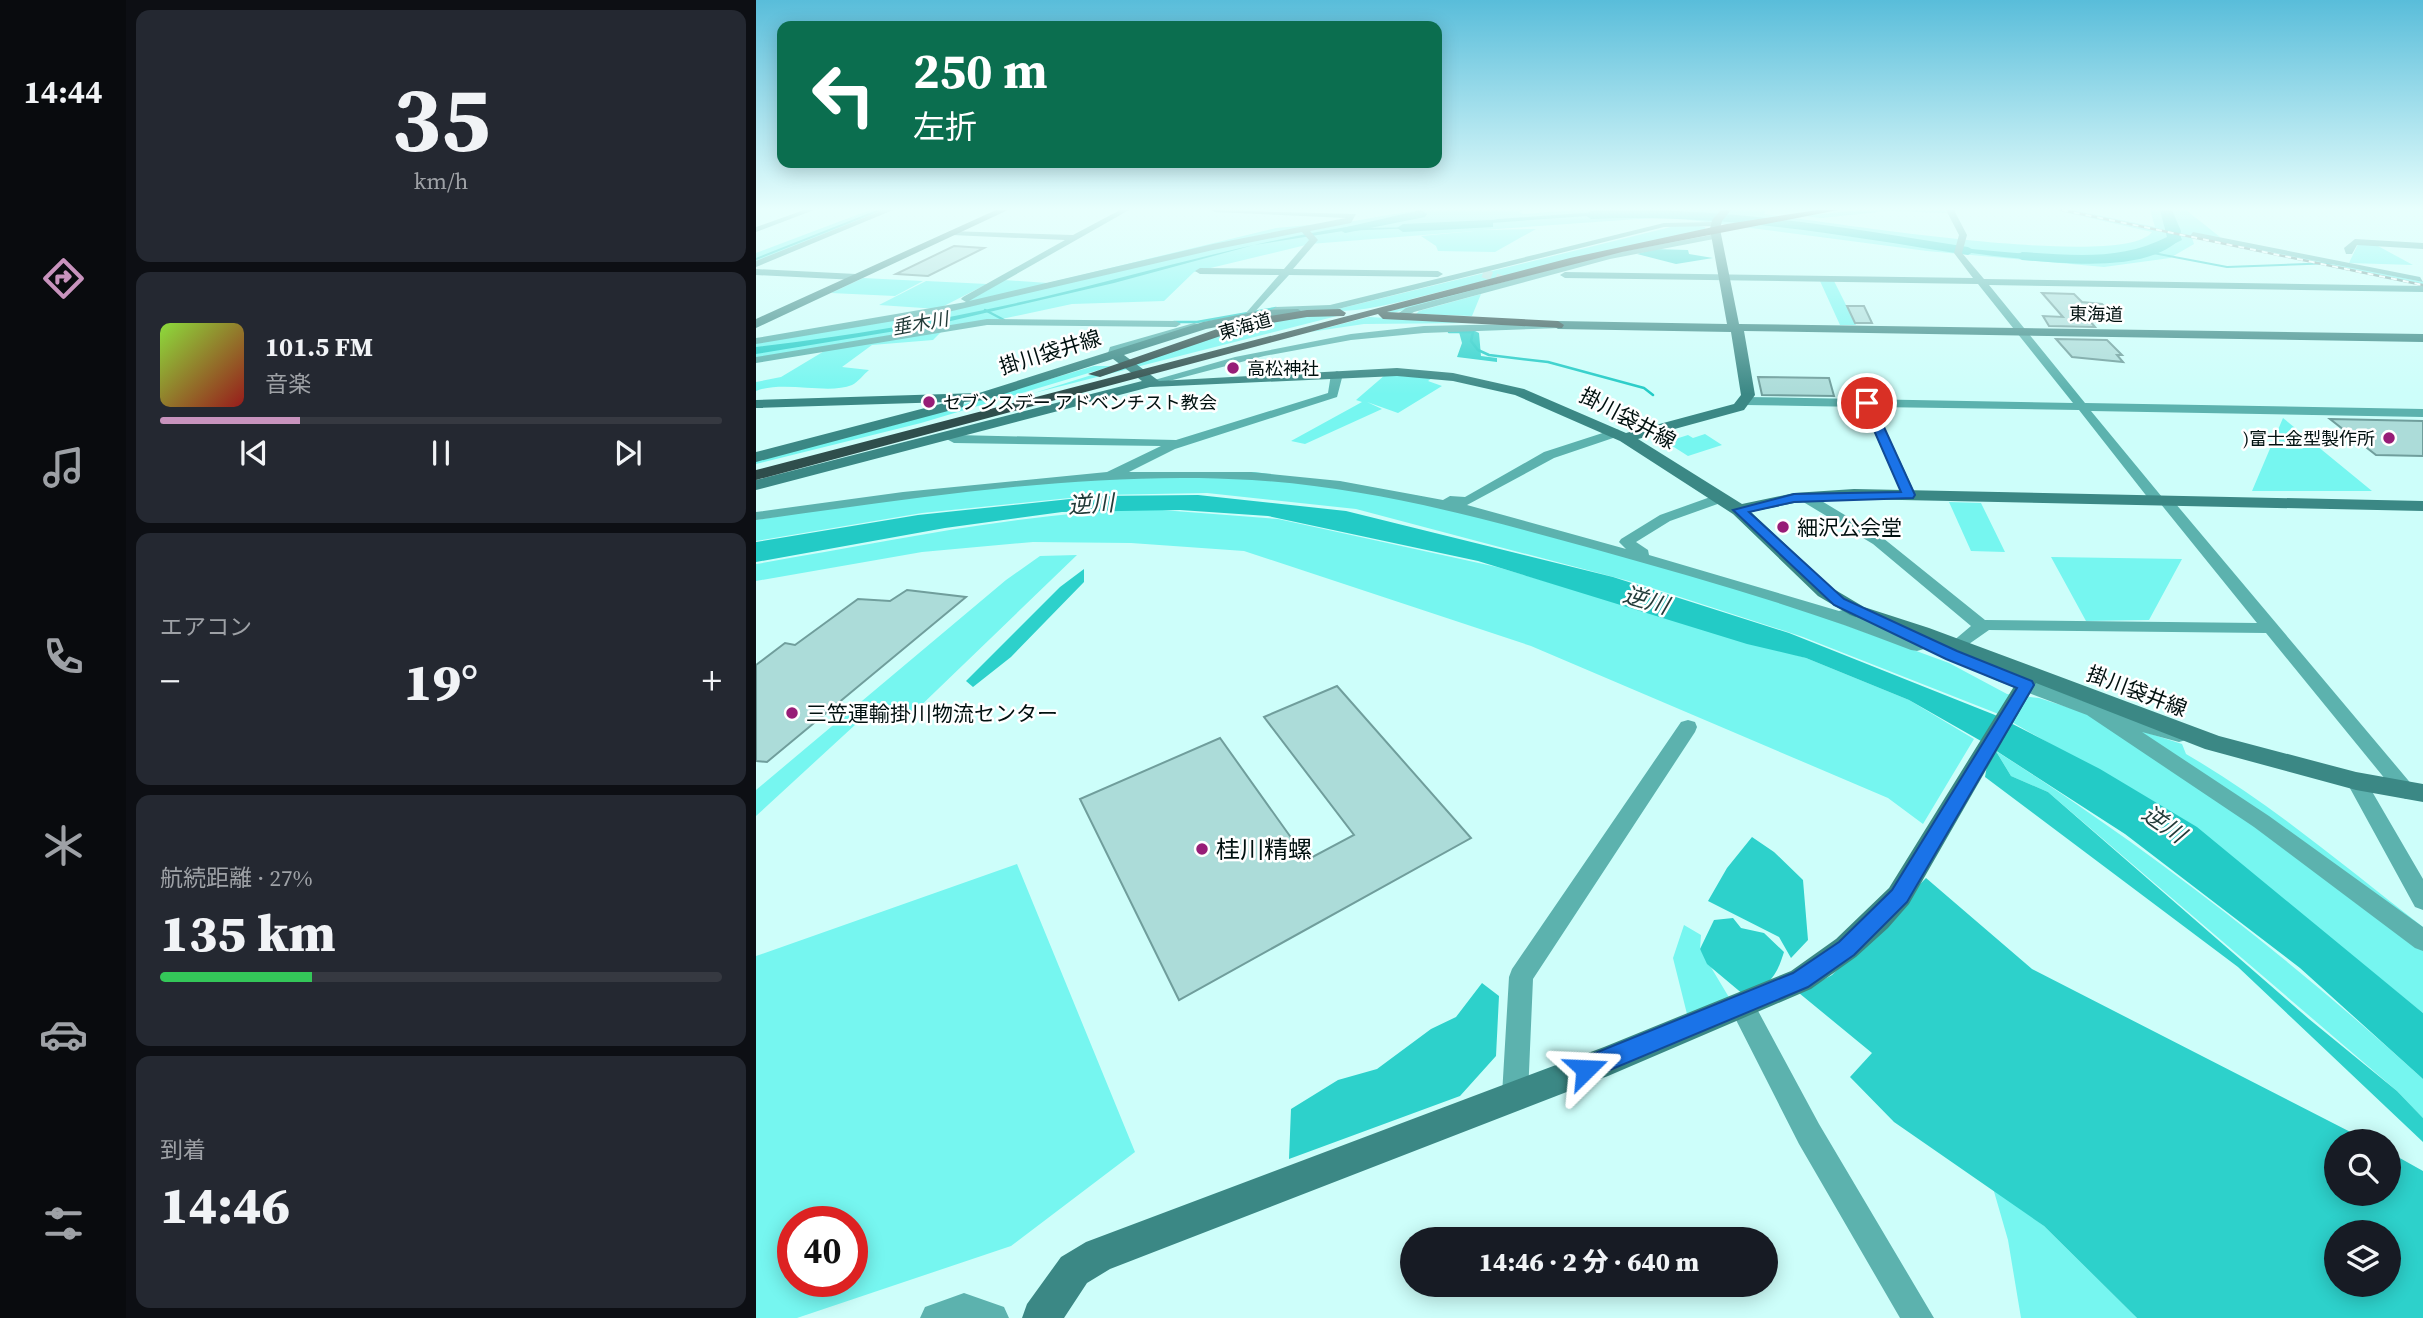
<!DOCTYPE html>
<html lang="ja">
<meta charset="utf-8">
<style>
body{margin:0;font-family:"Source Serif 4","Noto Sans JP",serif;background:#242831;color:#f1f3f6;height:100vh;display:flex;flex-direction:column;font-size:26px;white-space:nowrap}
*{box-sizing:border-box;margin:0}
p{font-size:23px;color:#9ea1a6}
.icon{flex:none;width:38px;height:38px;fill:none;stroke:currentColor;stroke-width:2;stroke-linecap:round;stroke-linejoin:round}
.map{position:relative;flex:1;overflow:hidden}
.side{display:flex;flex-direction:column;gap:10px;padding:10px;background:#0d0f14;width:630px}
.side>*{flex:none}
.top-card{position:absolute;left:21px;top:21px;width:665px;height:147px;border-radius:14px;box-shadow:0 4px 18px #0003;background:#0b6e4f;color:#fff;overflow:hidden}
.buttons{position:absolute;left:1568px;top:1129px;display:grid;gap:14px}
.buttons a{display:grid;place-items:center;width:77px;height:77px;border-radius:50%;background:#171b24;box-shadow:0 4px 18px #0003;font-size:35px}
.speed{position:absolute;left:21px;top:1206px;display:flex;gap:14px;font-size:35px;font-weight:700;text-align:center}
.speed>*{display:grid;place-content:center;width:91px;height:91px;border-radius:50%;background:#171b24;box-shadow:0 4px 18px #0003;line-height:1}
.speed .limit{border:10px solid #d22;background:#fff;color:#111}
.pin{position:absolute;display:grid;place-items:center;width:60px;height:60px;color:#fff;margin:-30px;border:4px solid #fff;border-radius:50%;box-shadow:0 2px 7px #0007}
.me{position:absolute;width:77px;margin:-38px;rotate:69deg;stroke-linejoin:round;filter:drop-shadow(0 0 5px #0008)}
.turn{display:flex;align-items:center;gap:24px;height:147px;padding:0 21px;font-size:32px}
.turn .icon{width:91px;height:91px;stroke-width:2.5}
.turn b{display:block;font-size:49px;line-height:60px}
.big{font-size:52px;font-weight:800;line-height:1.1}
.side .widget{flex:1;display:flex;flex-direction:column;justify-content:center;gap:10px;min-width:0;padding:0 24px;border-radius:14px;background:#242831}
.side .dial{align-items:center;gap:0}
.dial b{font-size:91px;line-height:1}
.song{display:flex;align-items:center;gap:21px}
.cover{width:84px;height:84px;border-radius:10px;background:linear-gradient(135deg,hsl(90 70% 55%),hsl(0 70% 35%))}
.played{height:7px;border-radius:4px;background:linear-gradient(90deg,#c893bd 25%,#363941 25%)}
.keys{display:flex;justify-content:space-around;direction:ltr}
.heat{display:flex;justify-content:space-between;align-items:center;font-size:38px;direction:ltr}
.charge{height:10px;border-radius:5px;background:linear-gradient(90deg,#34c759 27%,#363941 0)}
.trip{position:absolute;left:644px;top:1227px;width:378px;height:70px;border-radius:35px;background:#171b24;box-shadow:0 4px 18px #0003;font-weight:800;line-height:70px;text-align:center}
main{display:flex;flex:1;min-height:0}
.dock{display:flex;flex-direction:column;width:126px;justify-content:space-around;align-items:center;background:#090b0e;color:#9ea1a6}
.dock .icon{width:49px;height:49px}
.dock .current{color:#c893bd}
.dock b{font-size:32px;color:#f1f3f6}
.map>svg:first-child{display:block}
</style>
<main>
<nav class="dock">
<b>14:44</b>
<svg class="icon current" aria-label="directions" viewBox="0 0 24 24"><path d="M12 3l9 9-9 9-9-9zM9 14v-3h6M13 9l2 2-2 2"/></svg>
<svg class="icon" aria-label="music" viewBox="0 0 24 24"><path d="M9 18V5l10-2v13"/><circle cx="6" cy="18" r="3"/><circle cx="16" cy="16" r="3"/></svg>
<svg class="icon" aria-label="phone" viewBox="0 0 24 24"><path d="M5 4h4l2 5-3 2q2 4 5 5l2-3 5 2v4C11 20 4 13 5 4z"/></svg>
<svg class="icon" aria-label="climate" viewBox="0 0 24 24"><path d="M12 3v18M4 7l16 10M4 17L20 7"/></svg>
<svg class="icon" aria-label="car" viewBox="0 0 24 24"><path d="M5 17H2v-5l4-1 3-4h7l3 4 3 1v5h-3M9 17h6M6 11h13"/><circle cx="7" cy="17" r="2"/><circle cx="17" cy="17" r="2"/></svg>
<svg class="icon" aria-label="filters" viewBox="0 0 24 24"><path d="M4 7h16M4 17h16"/><circle cx="9" cy="7" r="2"/><circle cx="15" cy="17" r="2"/></svg>
</nav>
<section class="side">
<div class="widget dial"><b>35</b><p>km/h</p></div>
<div class="widget">
<div class="song"><i class="cover"></i><div><b>101.5 FM</b><p>音楽</p></div></div>
<div class="played"></div>
<div class="keys"><svg class="icon" aria-label="previous" viewBox="0 0 24 24"><path d="M18 5L8 12l10 7zM5 5v14"/></svg><svg class="icon" aria-label="pause" viewBox="0 0 24 24"><path d="M8 5v14M16 5v14"/></svg><svg class="icon" aria-label="next" viewBox="0 0 24 24"><path d="M6 5l10 7-10 7zM19 5v14"/></svg></div>
</div>
<div class="widget"><p>エアコン</p>
<div class="heat"><a>−</a><b class="big">19°</b><a>+</a></div>
</div>
<div class="widget"><p>航続距離 · 27%</p><b class="big">135 km</b><div class="charge"></div></div>
<div class="widget"><p>到着</p><b class="big">14:46</b></div>
</section>
<div class="map">
<svg width="1667" height="1318" viewBox="0 0 1667 1318">
<rect width="100%" height="100%" fill="#cdfefa"/>
<path fill="#76f6f0" fill-rule="evenodd" d="M 114,210 L 134,210 L 0,264 L 0,253 Z
M 661,210 L 768,210 L 764,212 L 767,214 L 817,210 L 1010,210 L 1008,214 C 1066,221 1367,271 1396,232 L 1299,210 L 1317,210 L 1399,227 L 1394,210 L 1430,210 L 1464,237 L 1434,234 L 1667,282 L 1667,286 L 1436,238 L 1438,244 L 1414,258 L 1348,267 L 1171,251 L 911,217 L 726,230 L 780,229 L 739,252 L 682,251 L 680,246 L 665,236 L 718,231 L 554,244 L 438,272 L 408,301 L 316,304 L 185,332 L 177,340 L 116,345 L 86,367 L 113,370 C 108,374 102,382 96,385 C 72,395 28,380 0,391 L 0,382 L 25,377 L 70,350 L 0,360 L 0,340 L 208,303 L 248,280 L 292,283 L 520,228 L 598,221 Z
M 1100,210 L 1188,210 L 1191,213 L 1133,211 L 1065,218 L 1049,216 Z
M 927,224 L 949,227 L 951,235 L 844,258 L 633,314 L 628,313 L 741,281 C 685,286 629,313 574,311 Z
M 1602,244 L 1620,245 L 1657,265 L 1593,263 Z
M 107,278 L 167,281 L 139,296 L 75,293 Z
M 170,281 L 231,284 L 182,309 L 123,305 Z
M 1064,281 L 1078,281 L 1100,325 L 1084,325 Z
M 725,294 L 716,316 L 660,314 L 663,311 Z
M 585,315 L 278,393 L 522,317 Z
M 613,317 L 714,323 L 608,324 L 554,332 Z
M 338,366 L 356,366 L 165,423 L 0,464 L 0,459 L 131,427 Z
M 629,375 L 676,378 L 672,381 L 686,386 L 642,413 L 611,402 L 626,409 L 549,444 L 535,441 L 606,402 L 600,400 Z
M 1527,418 L 1616,491 L 1496,491 Z
M 949,434 L 966,445 L 932,456 L 910,442 L 932,435 L 937,438 Z
M 372,472 L 499,472 L 663,496 L 1024,601 L 1193,663 L 1251,694 L 1283,698 L 1426,744 L 1430,754 C 1515,803 1589,867 1667,927 L 1667,1013 L 1428,820 L 1240,713 L 1047,637 L 884,584 L 600,509 L 451,493 L 343,495 L 166,513 L 0,541 L 0,520 L 147,496 Z
M 1193,502 L 1225,503 L 1249,552 L 1215,551 Z
M 393,509 L 522,519 L 741,567 L 1050,658 L 1153,700 L 1218,739 L 1167,824 L 1132,798 L 775,646 L 488,551 L 375,543 L 277,542 L 166,552 L 0,581 L 0,564 C 131,542 261,513 393,509 Z
M 321,555 L 154,716 L 112,713 L 0,816 L 0,790 L 250,580 L 284,556 Z
M 1295,557 L 1426,559 L 1393,620 L 1330,621 Z
M 1240,751 C 1392,848 1534,958 1667,1079 L 1667,1118 L 1641,1091 L 1292,792 L 1255,776 Z
M 261,864 L 379,1152 L 255,1246 L 41,1318 L 0,1318 L 0,956 ZM 37,1222 L 96,1222 L 96,1281 L 37,1281 Z
M 928,925 L 945,935 L 944,949 L 974,999 L 931,1014 L 917,958 Z
M 1237,1188 L 1288,1226 L 1381,1318 L 1265,1318 L 1252,1240 Z"/>
<path fill="#2dd1cb" fill-rule="evenodd" d="M 898,249 L 932,250 L 933,254 L 957,258 L 920,264 L 881,254 Z
M 717,330 L 723,333 L 725,356 L 741,358 L 741,362 L 701,357 L 706,343 L 703,332 Z
M 328,569 L 328,582 L 255,657 L 217,687 L 210,681 L 304,587 Z
M 1235,743 L 1255,776 L 1292,792 L 1553,1019 L 1641,1091 L 1667,1118 L 1667,1142 L 1482,967 L 1229,777 Z
M 996,837 L 1018,852 L 1047,880 L 1052,940 L 1035,958 L 1023,937 L 952,901 L 971,868 Z
M 1170,878 L 1276,969 L 1612,1141 L 1580,1141 L 1580,1194 L 1633,1194 L 1633,1152 L 1667,1171 L 1667,1318 L 1381,1318 L 1288,1226 L 1138,1122 L 1094,1077 L 1116,1053 L 1043,993 L 1076,975 ZM 1580,1232 L 1633,1232 L 1633,1284 L 1580,1284 Z
M 977,918 L 985,928 L 1008,933 L 1028,952 C 1020,978 1013,986 988,995 L 951,964 L 944,949 L 958,920 Z
M 726,983 L 743,996 L 740,1056 L 704,1096 L 533,1159 L 535,1109 L 582,1080 L 621,1069 L 675,1029 L 700,1017 Z"/>
<path fill="#23cbc6" d="M 1406,210 L 1415,210 L 1426,240 C 1414,246 1399,253 1385,256 C 1328,267 1225,258 1168,244 C 1204,247 1393,272 1410,241 C 1415,231 1409,219 1406,210 Z
M 854,211 L 873,213 L 693,226 L 743,219 Z
M 625,222 L 600,228 L 683,227 L 587,231 L 498,245 L 358,283 L 182,324 L 0,354 L 0,347 C 95,336 190,319 283,298 C 397,271 508,237 625,222 Z
M 442,495 L 590,511 L 857,577 L 1033,633 L 1239,715 L 1344,769 L 1441,827 L 1667,1013 L 1667,1079 L 1544,968 L 1369,834 L 1225,741 L 1153,700 L 1050,658 L 991,644 L 722,561 L 512,516 L 424,510 L 306,512 L 189,528 L 0,562 L 0,542 L 162,515 L 342,496 Z"/>
<g fill="none" stroke-linecap="round" stroke-linejoin="round">
<path stroke="#23cbc6" stroke-width="2" d="M 1392,252 L 1471,267 L 1579,263
M 0,259 L 124,210"/>
<path stroke="#23cbc6" stroke-width="2.5" d="M 229,310 L 248,320
M 418,322 L 441,322 L 520,308
M 693,332 L 717,332 L 715,341 L 722,350 L 733,355 L 792,362 L 888,388 L 897,395"/>
<path fill="#23cbc6" fill-rule="evenodd" d="M 665,210 L 671,214 L 669,217 L 589,233 L 582,229 Z
M 872,210 C 987,210 1099,229 1212,247 L 1219,251 L 1212,255 C 1086,235 963,213 835,219 L 829,215 L 835,211 Z
M 1404,210 L 1416,210 L 1425,231 L 1424,239 C 1390,273 1309,263 1266,260 L 1259,256 L 1266,252 C 1316,255 1365,261 1411,237 Z
M 732,220 L 737,221 L 737,227 L 647,232 L 641,228 L 647,224 Z"/>
</g>
<path fill="#acdcd9" stroke="#709e9c" stroke-width="2" d="M 198,246 L 228,248 L 172,276 L 140,274 Z
M 1286,293 L 1318,294 L 1326,302 L 1346,304 L 1363,322 L 1334,321 L 1339,327 L 1293,326 L 1287,316 L 1307,317 Z
M 1091,306 L 1108,306 L 1116,323 L 1099,323 Z
M 1300,339 L 1351,340 L 1366,355 L 1361,355 L 1367,362 L 1316,357 Z
M 1002,377 L 1073,378 L 1078,396 L 1006,395 Z
M 1574,419 L 1667,421 L 1667,456 L 1620,455 Z
M 151,590 L 210,597 L 11,762 L 0,761 L 0,665 L 29,643 L 39,645 L 102,599 L 134,601 Z
M 581,686 L 715,838 L 423,1000 L 324,799 L 464,738 L 551,860 L 598,835 L 508,717 Z"/>
<g fill="none" stroke-linecap="round" stroke-linejoin="round">
<path stroke="#aedad7" stroke-width="9" stroke-dasharray="9 4.5" stroke-linecap="butt" d="M 727,273 L 748,281"/>
<path fill="#5cb2ae" fill-rule="evenodd" d="M 48,210 L 58,210 L 0,232 L 0,227 Z
M 127,210 L 137,210 L 0,267 L 0,261 Z
M 364,210 L 373,210 L 213,301 L 457,244 L 590,218 L 459,212 L 455,210 L 600,214 L 595,223 L 554,231 L 562,240 L 537,269 L 682,271 L 687,274 L 682,277 L 533,275 L 495,316 L 490,313 L 523,275 L 444,274 L 439,271 L 444,268 L 528,269 L 553,240 L 546,232 L 457,250 L 192,312 L 0,344 L 0,338 L 210,302 L 205,299 L 207,297 L 309,240 L 196,235 L 193,231 L 317,235 Z
M 1190,210 L 1198,210 L 1211,235 L 1206,253 L 1228,279 L 1667,286 L 1667,292 L 1233,285 L 1329,403 L 1667,409 L 1667,417 L 1335,411 L 1406,497 L 1414,497 L 1657,786 L 1660,791 L 1657,796 L 1650,799 L 1643,796 L 1510,633 L 1233,630 L 1203,651 L 1325,700 L 1430,730 L 1433,735 L 1430,740 L 1423,742 L 1386,732 L 1513,816 L 1667,927 L 1667,951 L 1659,948 L 1498,827 L 1331,715 L 1244,682 L 1168,649 L 1161,651 L 1155,650 C 1051,609 946,579 838,549 C 726,518 613,487 496,480 C 334,470 161,498 0,520 L 0,512 L 147,492 L 351,472 L 405,446 L 198,443 L 185,436 L 191,432 L 200,435 L 420,440 L 572,393 L 575,374 L 581,371 L 587,374 L 581,397 L 419,449 L 373,472 L 495,472 L 584,481 L 687,500 L 694,496 L 709,497 L 788,452 L 859,429 L 863,430 L 863,436 L 798,458 L 711,505 L 870,549 L 863,542 L 865,539 L 904,515 L 960,495 L 970,495 L 970,501 L 914,521 L 880,542 L 892,550 L 893,555 L 1083,611 L 1101,606 L 1107,607 L 1109,611 L 1100,617 L 1143,633 L 1151,629 L 1157,630 L 1194,647 L 1196,642 L 1215,626 L 1117,544 L 1044,500 L 1044,494 L 1054,494 L 1127,538 L 1229,620 L 1501,623 L 1404,503 L 1396,503 L 1323,410 L 1119,407 L 1160,495 L 1153,499 L 1146,495 L 1107,407 L 990,405 L 984,401 L 990,397 L 1317,403 L 1222,284 L 809,278 L 804,275 L 809,272 L 1217,278 L 1198,253 L 1203,235 Z
M 959,222 L 962,226 L 908,227 L 574,311 L 520,313 L 515,310 L 520,307 L 574,305 L 908,223 Z
M 1437,232 L 1664,277 L 1667,282 L 1434,236 Z
M 960,234 L 963,238 L 854,259 L 658,312 L 646,319 L 637,317 L 650,308 L 853,254 Z
M 1599,239 L 1667,243 L 1667,249 L 1601,245 L 1596,254 L 1590,254 L 1588,248 Z
M 0,269 L 100,274 L 105,277 L 100,280 L 0,275 Z
M 231,319 L 420,321 L 425,324 L 420,327 L 231,325 L 0,363 L 0,357 Z
M 438,323 L 442,324 L 442,328 L 363,351 L 361,355 L 352,353 L 354,347 Z
M 801,323 L 805,324 L 805,328 L 668,333 L 595,340 L 508,356 L 394,386 L 388,383 L 479,357 L 595,334 L 668,326 Z
M 932,720 L 939,722 L 941,727 L 939,732 L 777,979 L 772,1095 L 769,1104 L 759,1108 L 749,1104 L 746,1095 L 753,977 L 756,969 L 925,722 Z
M 1600,774 L 1607,776 L 1667,879 L 1667,910 L 1659,907 L 1590,781 L 1593,776 Z
M 985,993 L 994,996 L 1063,1124 L 1178,1318 L 1144,1318 L 1043,1144 L 976,1012 L 972,1004 L 976,996 Z
M 208,1293 L 248,1307 L 253,1318 L 164,1318 L 169,1307 Z"/>
<path fill="#3b8885" fill-rule="evenodd" d="M 240,210 L 252,210 L 0,328 L 0,319 Z
M 965,210 L 975,210 L 966,221 L 964,229 L 983,324 L 1667,334 L 1667,342 L 988,331 L 999,395 L 988,410 L 882,439 L 986,504 L 1038,493 L 1098,489 L 1667,501 L 1667,511 L 1098,499 L 1038,503 L 995,512 L 1076,588 L 1108,607 L 1173,628 L 1463,736 L 1600,772 L 1667,784 L 1667,802 L 1600,790 L 1449,749 L 1280,683 L 1153,904 L 1132,928 L 1100,957 L 1055,989 L 852,1076 L 354,1269 L 331,1283 L 308,1318 L 266,1318 L 271,1304 L 305,1257 L 330,1242 L 848,1047 L 1035,971 L 1080,939 L 1133,888 L 1262,680 L 1267,679 L 1094,615 L 1062,596 L 977,514 L 864,441 L 759,395 L 697,381 L 641,376 L 394,387 L 0,490 L 0,480 L 386,381 L 357,359 L 229,400 L 208,402 L 207,407 L 0,462 L 0,452 L 192,402 L 0,408 L 0,400 L 223,393 L 447,322 L 507,310 L 542,309 L 548,313 L 546,316 L 507,318 L 450,329 L 368,355 L 403,381 L 641,368 L 697,373 L 768,389 L 870,433 L 978,404 L 985,395 L 975,332 L 802,329 L 796,325 L 802,321 L 971,324 L 954,229 L 956,220 Z"/>
<path fill="#2f4e4c" fill-rule="evenodd" d="M 1061,210 L 1082,210 L 866,252 L 631,312 L 802,321 L 808,325 L 806,328 L 627,319 L 622,314 L 0,480 L 0,470 L 814,258 L 971,224 Z
M 584,309 L 590,313 L 588,316 L 551,317 L 491,327 L 344,377 L 332,374 L 484,321 L 551,310 Z"/>
<defs>
<path id="rail" d="M 1306,210 L 1667,285"/>
</defs>
<use href="#rail" stroke="#6b8c8a" stroke-width="2.5"/>
<use href="#rail" stroke="#fff" stroke-width="2" stroke-dasharray="6" stroke-linecap="butt"/>
</g>
<linearGradient id="sky" x2="0" y2="1"><stop stop-color="#59bdda"/><stop offset="0.53" stop-color="#e8fffd"/><stop offset="1" stop-color="#e8fffd" stop-opacity="0"/></linearGradient>
<rect width="1667" height="394" fill="url(#sky)"/>
<path fill="#1a73e8" stroke="#114b97" stroke-width="2" d="M 1111,400 L 1117,403 L 1159,495 L 1157,498 L 1038,502 L 993,512 L 1088,599 L 1201,651 L 1276,681 L 1278,685 L 1151,902 L 1098,955 L 1052,987 L 830,1080 L 822,1077 L 818,1069 L 822,1060 L 1037,973 L 1083,942 L 1136,890 L 1261,688 L 1190,659 L 1078,605 L 977,510 L 1038,494 L 1145,492 L 1106,403 Z"/>
<g fill="#971d77" stroke="#fff" stroke-width="2.5">
<circle cx="477" cy="368" r="7"/>
<circle cx="173" cy="402" r="7"/>
<circle cx="1633" cy="438" r="7"/>
<circle cx="1027" cy="527" r="7"/>
<circle cx="36" cy="713" r="7"/>
<circle cx="446" cy="849" r="7"/>
</g>
<g text-anchor="middle" dominant-baseline="central" stroke-width="5" stroke-linejoin="round" paint-order="stroke">
<g font-size="18" fill="#011110" stroke="#fff">
<text transform="translate(1340 314) rotate(1)">東海道</text>
<text transform="translate(489 326) rotate(-16)">東海道</text>
</g>
<g font-size="18" fill="#011110" stroke="#fff" text-anchor="start">
<text x="491" y="368">高松神社</text>
<text x="187" y="402">セブンスデー アドベンチスト教会</text>
<text x="1619" y="438" text-anchor="end">)富士金型製作所</text>
</g>
<g font-size="19" font-style="italic" fill="#233c3a" stroke="#fff">
<text transform="translate(164 323) rotate(-10)">垂木川</text>
</g>
<g font-size="21" fill="#011110" stroke="#fff">
<text transform="translate(294 352) rotate(-17)">掛川袋井線</text>
<text transform="translate(872 418) rotate(28)">掛川袋井線</text>
<text transform="translate(1381 691) rotate(21)">掛川袋井線</text>
</g>
<g font-size="21" fill="#011110" stroke="#fff" text-anchor="start">
<text x="1041" y="527">細沢公会堂</text>
<text x="50" y="713">三笠運輸掛川物流センター</text>
</g>
<g font-size="23" font-style="italic" fill="#233c3a" stroke="#fff">
<text transform="translate(335 504) rotate(-4)">逆川</text>
<text transform="translate(890 600) rotate(16)">逆川</text>
<text transform="translate(1408 824) rotate(35)">逆川</text>
</g>
<g font-size="24" fill="#011110" stroke="#fff" text-anchor="start">
<text x="460" y="849">桂川精螺</text>
</g>
</g>
</svg>
<div class="buttons">
<a><svg class="icon" aria-label="search" viewBox="0 0 24 24"><circle cx="10" cy="10" r="6"/><path d="M15 15l6 6"/></svg></a>
<a><svg class="icon" aria-label="layers" viewBox="0 0 24 24"><path d="M12 4l9 5-9 5-9-5zM3 14l9 5 9-5"/></svg></a>
</div>
<div class="speed"><div class="limit">40</div></div>
<div class="pin" style="left:1111px;top:403px;background:#d93025"><svg class="icon" aria-label="arrive" viewBox="0 0 24 24"><path d="M6 21V4h12l-3 4 3 4H6"/></svg></div>
<svg class="me" style="left:830px;top:1069px" viewBox="-20 -20 40 40"><path d="M0-17L14 15 0 8-14 15z" fill="#1a73e8" stroke="#fff" stroke-width="4"/></svg>
<div class="trip">14:46 · 2 分 · 640 m</div>
<div class="top-card">
<div class="turn"><svg class="icon" aria-label="left" viewBox="0 0 24 24"><path d="M17 20v-9H6M10 6l-5 5 5 5"/></svg><div><b>250 m</b>左折</div></div>
</div>
</div>
</main>
